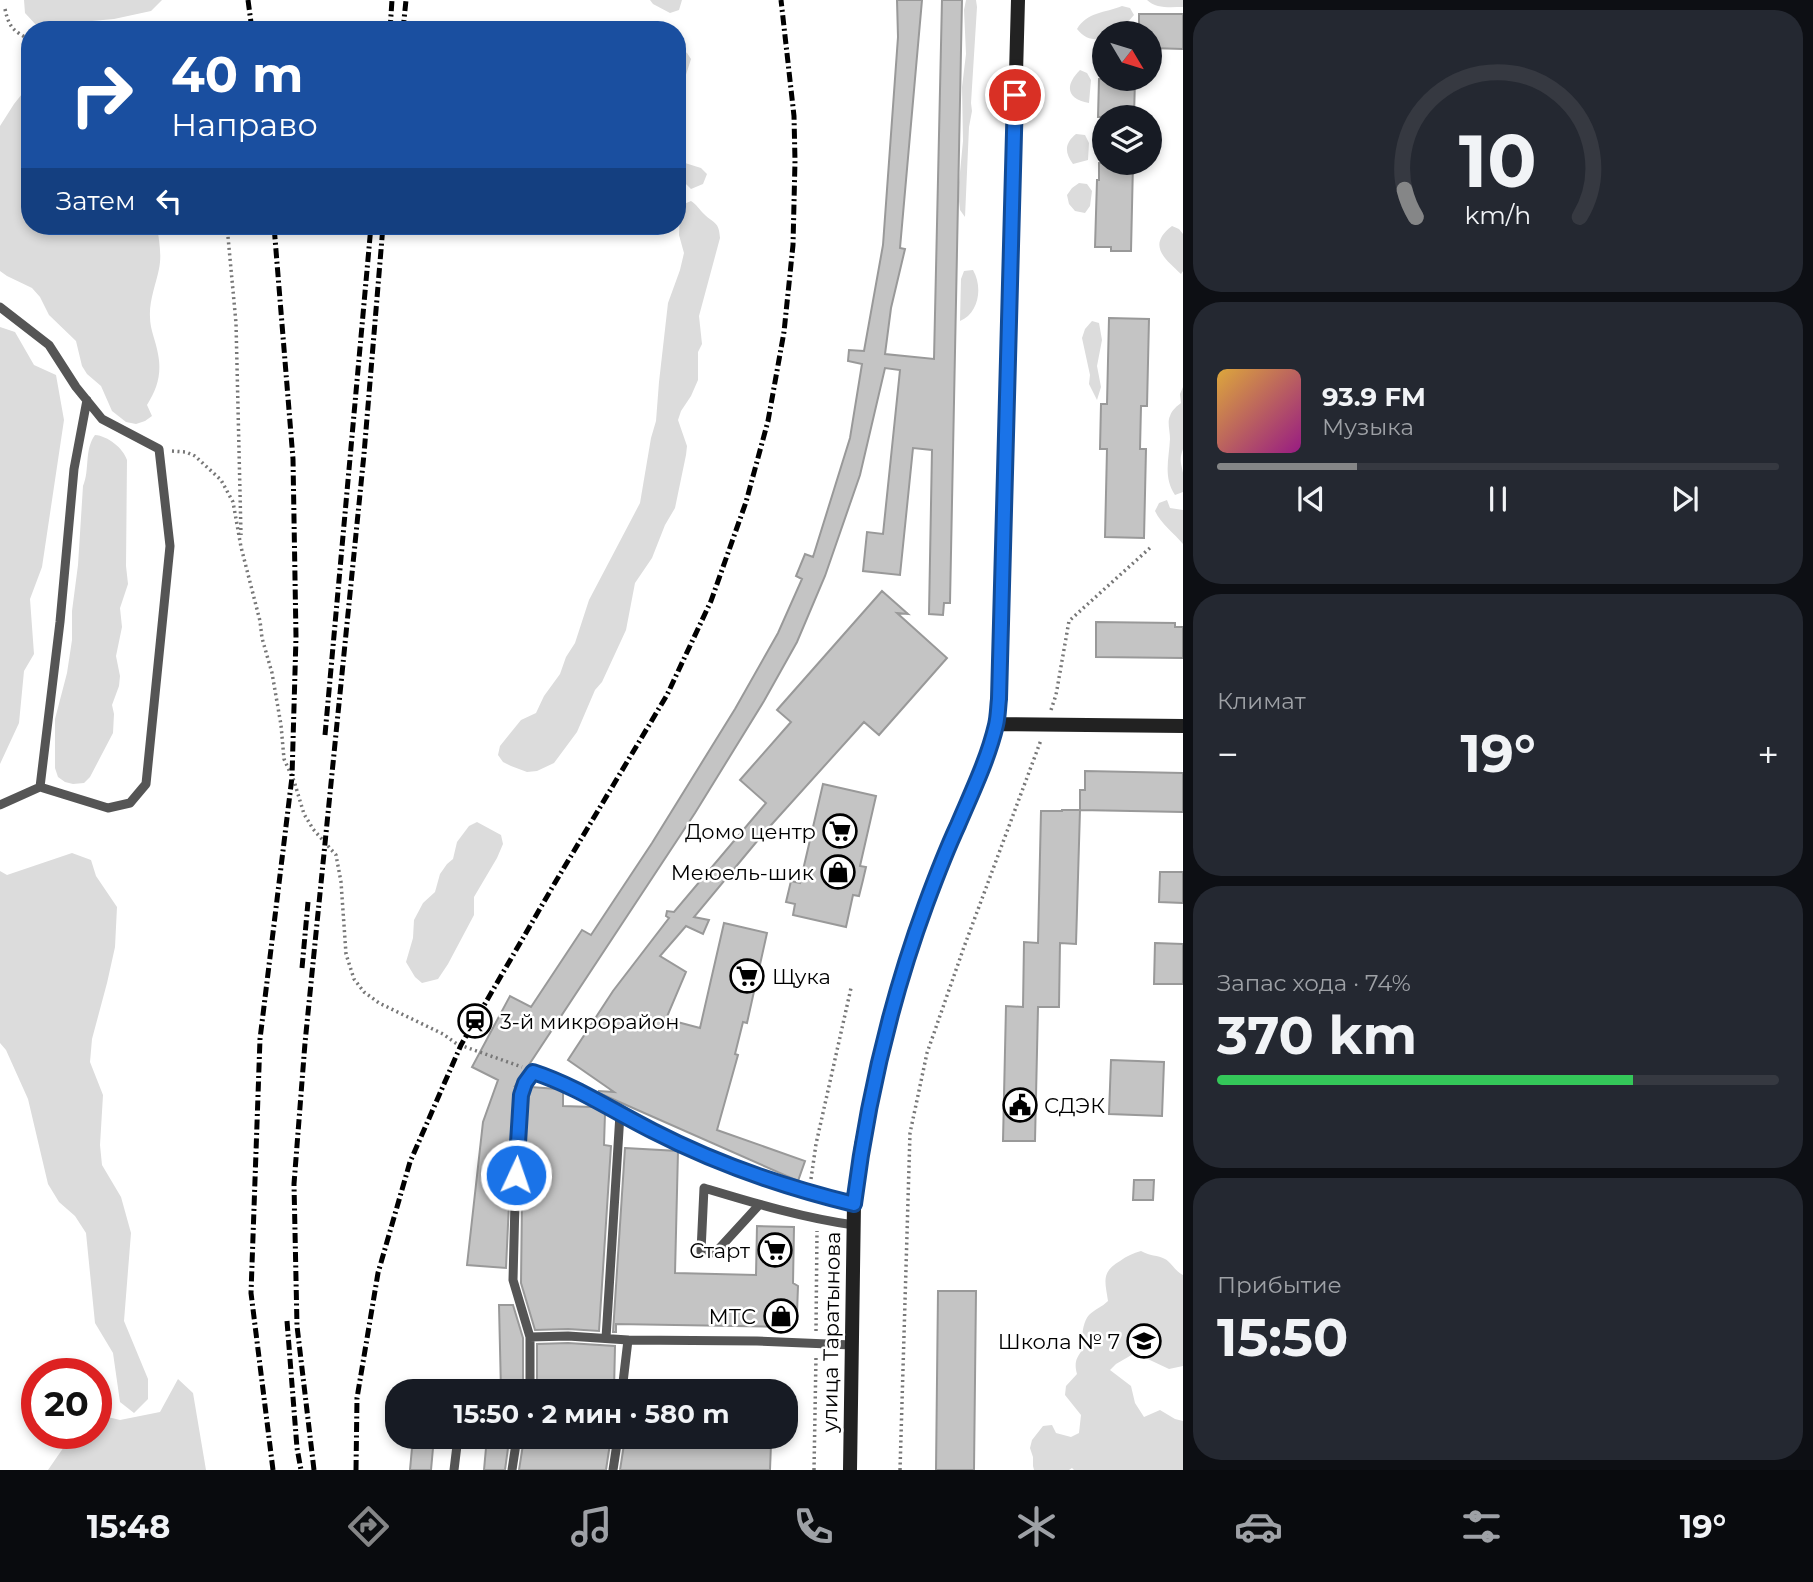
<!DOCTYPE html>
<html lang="ru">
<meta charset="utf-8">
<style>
body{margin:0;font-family:Montserrat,sans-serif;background:#242831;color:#f1f3f6;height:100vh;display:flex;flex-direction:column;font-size:26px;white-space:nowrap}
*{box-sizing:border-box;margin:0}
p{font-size:23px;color:#9ea1a6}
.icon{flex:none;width:38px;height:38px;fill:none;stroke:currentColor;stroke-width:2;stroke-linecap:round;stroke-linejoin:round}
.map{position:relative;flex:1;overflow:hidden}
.details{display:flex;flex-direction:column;gap:10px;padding:10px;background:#0d0f14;width:630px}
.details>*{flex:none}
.guide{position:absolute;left:21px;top:21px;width:665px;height:214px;border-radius:28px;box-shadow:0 4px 10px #0003;background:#1a4fa0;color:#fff;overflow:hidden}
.needle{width:46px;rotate:128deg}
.controls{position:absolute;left:1092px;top:21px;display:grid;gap:14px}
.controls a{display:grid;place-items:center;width:70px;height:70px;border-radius:50%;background:#171b24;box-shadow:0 4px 10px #0003;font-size:35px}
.speed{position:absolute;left:21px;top:1358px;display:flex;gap:14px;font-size:35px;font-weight:700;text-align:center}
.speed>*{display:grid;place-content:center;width:91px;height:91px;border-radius:50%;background:#171b24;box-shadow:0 4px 10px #0003;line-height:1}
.speed .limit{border:10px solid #d22;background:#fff;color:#111}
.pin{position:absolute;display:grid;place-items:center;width:60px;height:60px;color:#fff;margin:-30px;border:4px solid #fff;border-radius:50%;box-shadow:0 2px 7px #0007}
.me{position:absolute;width:77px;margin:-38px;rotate:3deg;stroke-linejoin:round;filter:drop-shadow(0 0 5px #0008)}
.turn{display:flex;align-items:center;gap:24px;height:147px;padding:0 35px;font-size:32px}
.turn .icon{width:91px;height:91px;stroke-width:2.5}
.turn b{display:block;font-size:49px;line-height:60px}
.then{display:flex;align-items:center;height:66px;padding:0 35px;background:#0003;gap:14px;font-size:26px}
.big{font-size:52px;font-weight:700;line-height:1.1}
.details .widget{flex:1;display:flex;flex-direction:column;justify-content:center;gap:10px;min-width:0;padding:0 24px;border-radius:28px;background:#242831}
.details .dial{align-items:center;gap:0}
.dial svg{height:182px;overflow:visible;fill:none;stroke:#363941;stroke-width:7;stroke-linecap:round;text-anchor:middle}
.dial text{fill:#f1f3f6;stroke:none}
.song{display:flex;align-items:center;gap:21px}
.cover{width:84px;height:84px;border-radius:10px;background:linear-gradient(135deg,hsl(40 70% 55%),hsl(310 70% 35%))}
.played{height:7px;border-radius:4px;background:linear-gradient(90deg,#858687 25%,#363941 25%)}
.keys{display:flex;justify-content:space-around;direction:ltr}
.heat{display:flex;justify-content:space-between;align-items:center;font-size:38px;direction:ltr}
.charge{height:10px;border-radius:5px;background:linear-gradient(90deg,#34c759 74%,#363941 0)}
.trip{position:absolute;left:385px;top:1379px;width:413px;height:70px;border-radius:28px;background:#171b24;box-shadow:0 4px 10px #0003;font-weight:700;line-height:70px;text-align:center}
.tab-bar{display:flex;height:112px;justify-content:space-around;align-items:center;background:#090b0e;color:#9ea1a6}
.tab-bar .icon{width:49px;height:49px}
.tab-bar .selected{color:#858687}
.tab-bar b{font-size:32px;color:#f1f3f6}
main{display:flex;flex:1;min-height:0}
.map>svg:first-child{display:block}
</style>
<main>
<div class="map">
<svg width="1183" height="1470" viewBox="0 0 1183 1470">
<rect width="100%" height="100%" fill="#fff"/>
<path fill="#dcdcdc" d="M 24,0 L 162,0 L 151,11 L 114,19 L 37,26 L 25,13 Z
M 650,0 L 682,0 L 679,10 L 670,13 L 653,4 Z
M 966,0 L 976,0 L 977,7 L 971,103 L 972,111 L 969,127 L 965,217 L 960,210 L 958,193 L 963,141 L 962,87 L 966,54 L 964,10 Z
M 1147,0 L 1183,0 L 1183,7 C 1170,7 1156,9 1147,0 Z
M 1122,6 L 1130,8 L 1134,15 C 1123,27 1122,33 1104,33 L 1104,39 C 1092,40 1085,39 1077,29 C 1087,12 1105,13 1122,6 Z
M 677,38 L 679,48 L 687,53 L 691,59 L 683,84 L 677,88 Z
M 1080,70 L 1087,73 L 1091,80 L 1089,103 C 1067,99 1064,86 1080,70 Z
M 30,84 L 30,226 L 157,226 C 159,240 162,255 159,269 C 156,284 149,301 150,317 C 150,330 156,341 158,354 C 162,374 157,389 147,405 L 152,416 L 145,421 L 136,424 L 126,422 L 112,411 L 101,386 L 87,374 L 82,366 L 76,341 L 49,315 L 40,297 L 32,288 L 7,276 L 0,271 L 0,126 L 14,104 Z
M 1076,134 L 1085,135 L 1089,143 L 1088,160 L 1073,164 C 1064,152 1065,143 1076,134 Z
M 685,163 L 701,168 L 707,174 L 703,184 L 691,189 L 679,177 L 679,168 Z
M 1079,183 L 1087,184 L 1092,191 L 1090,206 L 1085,213 L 1075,211 L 1069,204 L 1067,195 L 1072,188 Z
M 691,201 C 697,205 699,209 704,214 C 714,224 719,221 720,238 L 699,316 L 702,344 L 698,352 L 698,380 L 691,396 L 681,411 L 678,420 L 687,446 L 686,455 L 675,508 L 665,525 L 652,558 L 635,583 L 626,630 L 602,682 L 595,690 L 577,732 L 554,763 L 537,771 L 527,772 L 511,766 L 503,762 L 498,755 L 500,746 L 521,720 L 536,713 L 544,696 L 560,674 L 566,657 L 575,643 L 589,600 L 640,503 L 651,438 L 656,421 L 659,382 L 668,303 L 680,270 L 684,253 L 679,235 L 680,212 L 684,204 Z
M 1172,226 L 1179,229 L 1183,234 L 1183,271 L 1181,274 C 1164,258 1147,245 1172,226 Z
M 973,270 C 983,287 979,313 960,321 L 961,279 L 964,271 Z
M 1092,321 L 1099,323 L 1102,340 L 1097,366 L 1101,387 L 1097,400 L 1089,384 L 1090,375 L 1082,338 L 1085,329 Z
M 0,327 L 15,332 L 34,365 L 56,375 L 64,420 L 42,567 L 30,599 L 34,654 L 24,671 L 19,723 L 0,764 Z
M 1183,387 L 1183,449 C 1179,460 1181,462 1183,473 C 1183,478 1183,486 1183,492 L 1175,495 C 1163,477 1169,459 1170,439 C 1170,431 1167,422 1170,416 C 1172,410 1177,406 1181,403 L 1180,394 Z
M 95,435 C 108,436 123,448 127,460 L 126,566 L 128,584 L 120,608 L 122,627 L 116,656 L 120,676 L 119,686 L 112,705 L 114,714 L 113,733 L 90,777 L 84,783 L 73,784 L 65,782 L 58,777 L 55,768 L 55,719 L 67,673 L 72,640 L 72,611 L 78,565 L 83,486 C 90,470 84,450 95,435 Z
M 1167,500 L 1170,508 L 1183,510 L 1183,544 C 1174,533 1161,524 1155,511 L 1159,503 Z
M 477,822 L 501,835 L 503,844 L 497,858 L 474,897 L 474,915 L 448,964 L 438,979 L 422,983 L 415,977 L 406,962 L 413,938 L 414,920 L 423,903 L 435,892 L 440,874 L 447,864 L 453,859 L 457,842 L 469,826 Z
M 72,853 L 91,860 L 96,876 L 117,907 L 115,947 L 107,983 L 92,1039 L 90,1062 L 103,1095 L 100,1145 L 102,1165 L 121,1197 L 131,1233 L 124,1321 L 148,1379 L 148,1399 L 134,1413 L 120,1402 L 113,1353 L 95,1323 L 86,1233 L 75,1216 L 59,1202 L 48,1184 L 28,1099 L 6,1050 L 0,1043 L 0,871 L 7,875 Z
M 1141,1251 C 1149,1256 1158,1255 1165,1259 C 1171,1262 1175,1271 1183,1275 L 1183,1366 L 1169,1369 L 1135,1353 L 1116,1364 L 1110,1370 L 1131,1386 L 1135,1403 L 1144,1417 L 1160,1410 L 1175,1419 L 1183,1421 L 1183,1470 L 1074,1470 L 1072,1468 L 1069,1470 L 1034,1470 L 1033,1466 L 1033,1457 L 1030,1448 L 1032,1440 L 1043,1426 L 1052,1425 L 1056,1433 L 1071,1437 L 1079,1433 L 1081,1415 L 1065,1395 L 1066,1386 L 1077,1374 C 1074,1363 1076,1358 1083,1349 C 1081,1340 1082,1323 1089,1315 C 1095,1309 1102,1307 1108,1301 C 1105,1281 1101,1272 1120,1261 C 1127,1256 1133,1253 1141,1251 Z
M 178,1379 L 193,1393 L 206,1470 L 48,1470 L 68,1441 L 71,1433 L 96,1433 L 96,1414 L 120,1420 L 160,1412 Z"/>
<path fill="#c4c4c4" stroke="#999" stroke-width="2" d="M 897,0 L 922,0 L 900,248 L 905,249 L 891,308 L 885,354 L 934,359 L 942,0 L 962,0 L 950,603 L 944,603 L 943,615 L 929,614 L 932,450 L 913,448 L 900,575 L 863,571 L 867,532 L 883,534 L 900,370 L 885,368 L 860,475 L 825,576 L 797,642 L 764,701 L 695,813 L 515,1086 L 516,1086 L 514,1095 L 506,1268 L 467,1265 L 483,1122 L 498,1080 L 472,1067 L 510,996 L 531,1007 L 582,930 L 591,935 L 652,843 L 735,709 L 778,633 L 802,579 L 796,576 L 805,554 L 813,557 L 850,438 L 862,364 L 848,361 L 849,350 L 864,351 L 883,245 L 898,37 Z
M 1139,14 L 1183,14 L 1183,49 L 1150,48 L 1150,33 L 1139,33 Z
M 1099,79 L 1135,79 L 1134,117 L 1098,117 Z
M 1099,163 L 1133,163 L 1131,251 L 1111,251 L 1111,247 L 1095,247 L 1097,180 L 1099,180 Z
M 1109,318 L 1149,319 L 1147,406 L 1141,406 L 1140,449 L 1146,449 L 1144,538 L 1105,537 L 1107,449 L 1100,449 L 1101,404 L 1107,404 Z
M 882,591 L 908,614 L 897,613 L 947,658 L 879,735 L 864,722 L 763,834 L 694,917 L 709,920 L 703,934 L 686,926 L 660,956 L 686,972 L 666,1019 L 700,1028 L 724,923 L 767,933 L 747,1023 L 743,1022 L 735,1054 L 738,1055 L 717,1130 L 805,1161 L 798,1181 L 599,1093 L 599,1091 L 614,1092 L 568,1060 L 613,991 L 669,918 L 666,916 L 667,911 L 674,912 L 766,803 L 740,780 L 791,722 L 777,710 Z
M 1096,622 L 1175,623 L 1175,627 L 1183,627 L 1183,658 L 1096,657 Z
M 1085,771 L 1183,773 L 1183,812 L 1080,810 L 1080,790 L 1085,790 Z
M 823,784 L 876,796 L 860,866 L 866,867 L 863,880 L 859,896 L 853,895 L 846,927 L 793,915 L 795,904 L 786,902 L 791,881 L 800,883 Z
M 1062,810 L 1080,810 L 1076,944 L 1060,943 L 1059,1007 L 1038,1007 L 1035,1141 L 1003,1141 L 1006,1006 L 1023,1007 L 1024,942 L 1038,943 L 1041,811 L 1062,811 Z
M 1160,872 L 1183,872 L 1183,903 L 1159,902 Z
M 1155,943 L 1183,944 L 1183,984 L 1154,984 Z
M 1111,1060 L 1164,1062 L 1162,1116 L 1109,1114 Z
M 531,1087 L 557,1089 L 563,1091 L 563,1106 L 593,1107 L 605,1113 L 604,1145 L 611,1146 L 599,1331 L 568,1329 L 535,1330 L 521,1283 L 522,1202 L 528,1096 Z
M 625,1148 L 678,1151 L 675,1273 L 756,1275 L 757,1226 L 794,1227 L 793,1283 L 798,1286 L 797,1313 L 792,1316 L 792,1327 L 616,1324 L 616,1332 L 613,1332 Z
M 1134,1180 L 1154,1180 L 1153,1200 L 1133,1200 Z
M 938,1291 L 976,1291 L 974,1470 L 936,1470 Z
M 499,1305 L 513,1305 L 523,1338 L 523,1391 L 501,1391 Z
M 568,1343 L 615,1346 L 614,1391 L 537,1391 L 537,1344 Z
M 413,1437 L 434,1437 L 431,1470 L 410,1470 Z
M 487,1437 L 509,1441 L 505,1470 L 484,1470 Z
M 575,1437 L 611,1437 L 606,1470 L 519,1470 L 524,1438 L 575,1441 Z
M 625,1438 L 771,1444 L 770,1470 L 620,1470 Z"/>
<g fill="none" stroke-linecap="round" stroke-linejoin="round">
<path stroke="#777" stroke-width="3.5" stroke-dasharray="2 3.5" stroke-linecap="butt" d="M 5,9 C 9,28 14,31 30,40
M 227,226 L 236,323 L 241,535
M 172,451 L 186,452 L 195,456 L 221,480 L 233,502 L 241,547 L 260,621 L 262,638 L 272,673 L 281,725 L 284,759 L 294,781 L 304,814 L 313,829 L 336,855 L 341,882 L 346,954 L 354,979 L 364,992 L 379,1003 L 443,1034 L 457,1044 L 522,1067
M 1051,710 L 1056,695 L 1069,621 L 1151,547
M 811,1179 L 816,1144 L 851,988
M 816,1331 L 817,1231
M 814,1470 L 816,1357
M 900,1470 L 910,1133 L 927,1053 L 964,947 L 1041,740"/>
<path stroke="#555" stroke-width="9" d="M 0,307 L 49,345 L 76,387 L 102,419 L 159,449 L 170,546 L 146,784 L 130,803 L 108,808 L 40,787 L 60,622 L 74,469 L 87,400
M 0,805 L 40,787
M 759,1205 L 715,1253 L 701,1251 L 704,1188 C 754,1203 803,1218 854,1225
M 530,1337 L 568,1336 L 628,1340 L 757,1341 L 852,1345
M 606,1338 L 620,1114
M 530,1391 L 530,1337 L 513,1280 L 515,1202 L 521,1095 L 525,1083 L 533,1072 C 576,1086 613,1111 653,1131 C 717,1164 784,1187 854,1204
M 622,1391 L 628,1340
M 454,1470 L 458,1437
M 512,1470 L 517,1437
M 613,1470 L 618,1437"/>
<path stroke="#222" stroke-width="14" d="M 996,724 L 1183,726
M 850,1470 L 854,1204 L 861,1146 L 876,1072 L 895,999 L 914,938 L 943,858 L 987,754 L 996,724 L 999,699 L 1018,0"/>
<path stroke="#000" stroke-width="5" stroke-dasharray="10 3.5 2 3.5" stroke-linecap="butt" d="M 248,0 L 252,30
M 390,30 L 392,0
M 403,30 L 406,0
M 325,735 L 371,226
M 302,968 L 308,902
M 287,1321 L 297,1448 L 301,1470
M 273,1470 L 251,1293 L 260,1039 L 292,777 L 296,637 L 293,459 L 274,226
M 314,1470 L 297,1326 L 294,1184 L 305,1043 L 364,454 L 383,226
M 356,1470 L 357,1398 L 378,1273 L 410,1162 L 461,1045 L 556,881 L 667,695 L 711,601 L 746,502 L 768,421 L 784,332 L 793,245 L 795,161 L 794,116 L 781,0"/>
</g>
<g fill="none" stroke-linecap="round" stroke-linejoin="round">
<defs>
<path id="route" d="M 516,1175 L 521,1095 L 525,1083 L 533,1072 C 576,1086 613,1111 653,1131 C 717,1164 784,1187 854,1204 C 867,1101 890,1002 926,904 C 936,877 946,851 958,825 C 972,792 988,759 996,725 C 998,717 998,707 999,699 L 1015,95"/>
</defs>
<use href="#route" stroke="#114b97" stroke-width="18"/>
<use href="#route" stroke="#1a73e8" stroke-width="12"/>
</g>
<defs>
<symbol id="supermarket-ring" viewBox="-11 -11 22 22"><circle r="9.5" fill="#fff" stroke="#000" stroke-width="1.5"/><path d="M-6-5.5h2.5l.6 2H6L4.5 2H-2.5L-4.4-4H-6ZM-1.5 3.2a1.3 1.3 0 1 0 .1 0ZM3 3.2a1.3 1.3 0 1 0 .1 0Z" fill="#000"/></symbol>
<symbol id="shop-ring" viewBox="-11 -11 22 22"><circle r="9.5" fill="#fff" stroke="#000" stroke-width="1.5"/><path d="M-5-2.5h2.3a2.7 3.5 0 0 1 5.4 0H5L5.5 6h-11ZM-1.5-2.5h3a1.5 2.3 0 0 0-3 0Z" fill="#000"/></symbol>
<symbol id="station-ring" viewBox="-11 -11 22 22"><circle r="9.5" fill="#fff" stroke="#000" stroke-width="1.5"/><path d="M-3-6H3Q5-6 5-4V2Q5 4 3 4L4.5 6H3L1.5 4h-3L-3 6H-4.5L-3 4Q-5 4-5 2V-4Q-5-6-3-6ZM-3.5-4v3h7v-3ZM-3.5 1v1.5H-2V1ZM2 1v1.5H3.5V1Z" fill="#000"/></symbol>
<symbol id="civic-ring" viewBox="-11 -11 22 22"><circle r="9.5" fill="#fff" stroke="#000" stroke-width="1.5"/><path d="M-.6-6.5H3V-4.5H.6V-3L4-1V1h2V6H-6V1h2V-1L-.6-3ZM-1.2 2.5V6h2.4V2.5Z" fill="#000"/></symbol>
<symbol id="school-ring" viewBox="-11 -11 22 22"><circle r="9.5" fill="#fff" stroke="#000" stroke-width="1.5"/><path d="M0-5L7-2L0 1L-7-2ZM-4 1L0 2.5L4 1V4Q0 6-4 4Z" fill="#000"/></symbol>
</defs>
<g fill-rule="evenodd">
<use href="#supermarket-ring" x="821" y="812" width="38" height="38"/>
<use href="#shop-ring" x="819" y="853" width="38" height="38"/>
<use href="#supermarket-ring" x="728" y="957" width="38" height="38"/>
<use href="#station-ring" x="456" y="1002" width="38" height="38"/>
<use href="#civic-ring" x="1001" y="1086" width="38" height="38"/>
<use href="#supermarket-ring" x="756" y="1231" width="38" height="38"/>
<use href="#shop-ring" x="762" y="1297" width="38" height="38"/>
<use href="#school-ring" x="1125" y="1322" width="38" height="38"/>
</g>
<g text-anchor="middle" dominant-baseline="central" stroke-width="5" stroke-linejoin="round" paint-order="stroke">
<g font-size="21" fill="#000" stroke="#fff" text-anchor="end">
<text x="816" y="831">Домо центр</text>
<text x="814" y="872">Меюель-шик</text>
<text x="772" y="976" text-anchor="start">Щука</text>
<text x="500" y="1021" text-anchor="start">3-й микрорайон</text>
<text x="1044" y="1105" text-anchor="start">СДЭК</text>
<text x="750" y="1250">Старт</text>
<text x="756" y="1316">МТС</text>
<text x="1120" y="1341">Школа № 7</text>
</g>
<g font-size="21" fill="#000" stroke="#fff">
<text transform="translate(831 1332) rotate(-89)">улица Таратынова</text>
</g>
</g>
</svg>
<div class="controls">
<a><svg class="needle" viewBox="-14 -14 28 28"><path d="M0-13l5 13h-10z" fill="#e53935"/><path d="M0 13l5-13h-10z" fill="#9ea1a6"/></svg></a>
<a><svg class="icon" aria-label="layers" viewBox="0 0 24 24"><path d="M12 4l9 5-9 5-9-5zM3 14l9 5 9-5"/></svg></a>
</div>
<div class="speed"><div class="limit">20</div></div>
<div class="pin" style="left:1015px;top:95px;background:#d93025"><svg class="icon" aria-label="arrive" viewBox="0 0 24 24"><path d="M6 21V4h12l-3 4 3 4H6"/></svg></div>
<svg class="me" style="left:516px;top:1175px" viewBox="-20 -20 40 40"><circle r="17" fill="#1a73e8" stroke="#fff" stroke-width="3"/><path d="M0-11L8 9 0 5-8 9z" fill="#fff"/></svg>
<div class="trip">15:50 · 2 мин · 580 m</div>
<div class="guide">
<div class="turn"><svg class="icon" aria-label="right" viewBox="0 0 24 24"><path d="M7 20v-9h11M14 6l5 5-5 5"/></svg><div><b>40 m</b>Направо</div></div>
<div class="then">Затем<svg class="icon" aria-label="left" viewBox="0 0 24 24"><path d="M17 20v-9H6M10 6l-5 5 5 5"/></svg></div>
</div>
</div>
<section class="details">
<div class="widget dial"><svg viewBox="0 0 100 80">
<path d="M14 69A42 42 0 1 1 86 69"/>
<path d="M14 69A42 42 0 0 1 9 57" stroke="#858687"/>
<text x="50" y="56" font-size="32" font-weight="700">10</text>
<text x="50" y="72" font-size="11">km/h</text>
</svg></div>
<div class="widget">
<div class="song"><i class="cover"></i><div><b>93.9 FM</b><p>Музыка</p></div></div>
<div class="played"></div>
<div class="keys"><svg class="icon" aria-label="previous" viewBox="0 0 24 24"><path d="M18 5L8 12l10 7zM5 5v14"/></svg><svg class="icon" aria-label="pause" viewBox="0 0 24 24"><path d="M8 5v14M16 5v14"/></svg><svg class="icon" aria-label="next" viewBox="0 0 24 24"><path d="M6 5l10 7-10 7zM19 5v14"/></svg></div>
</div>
<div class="widget"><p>Климат</p>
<div class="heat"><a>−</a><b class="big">19°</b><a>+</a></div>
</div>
<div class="widget"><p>Запас хода · 74%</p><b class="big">370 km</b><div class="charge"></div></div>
<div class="widget"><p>Прибытие</p><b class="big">15:50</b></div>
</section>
</main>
<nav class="tab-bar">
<b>15:48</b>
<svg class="icon selected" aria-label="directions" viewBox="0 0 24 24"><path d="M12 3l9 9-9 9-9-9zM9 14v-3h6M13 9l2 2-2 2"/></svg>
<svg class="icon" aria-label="music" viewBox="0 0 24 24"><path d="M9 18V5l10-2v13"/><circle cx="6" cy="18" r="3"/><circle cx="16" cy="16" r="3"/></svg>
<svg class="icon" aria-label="phone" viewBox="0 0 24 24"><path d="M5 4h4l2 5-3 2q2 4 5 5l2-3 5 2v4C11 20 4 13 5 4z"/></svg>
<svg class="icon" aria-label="climate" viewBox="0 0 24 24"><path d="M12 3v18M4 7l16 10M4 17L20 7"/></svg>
<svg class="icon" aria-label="car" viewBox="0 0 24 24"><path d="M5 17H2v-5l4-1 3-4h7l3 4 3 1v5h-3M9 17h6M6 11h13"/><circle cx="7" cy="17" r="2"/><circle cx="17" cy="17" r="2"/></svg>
<svg class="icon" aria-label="filters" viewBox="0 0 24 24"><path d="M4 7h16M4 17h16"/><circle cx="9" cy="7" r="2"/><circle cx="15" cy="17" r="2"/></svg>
<b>19°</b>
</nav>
